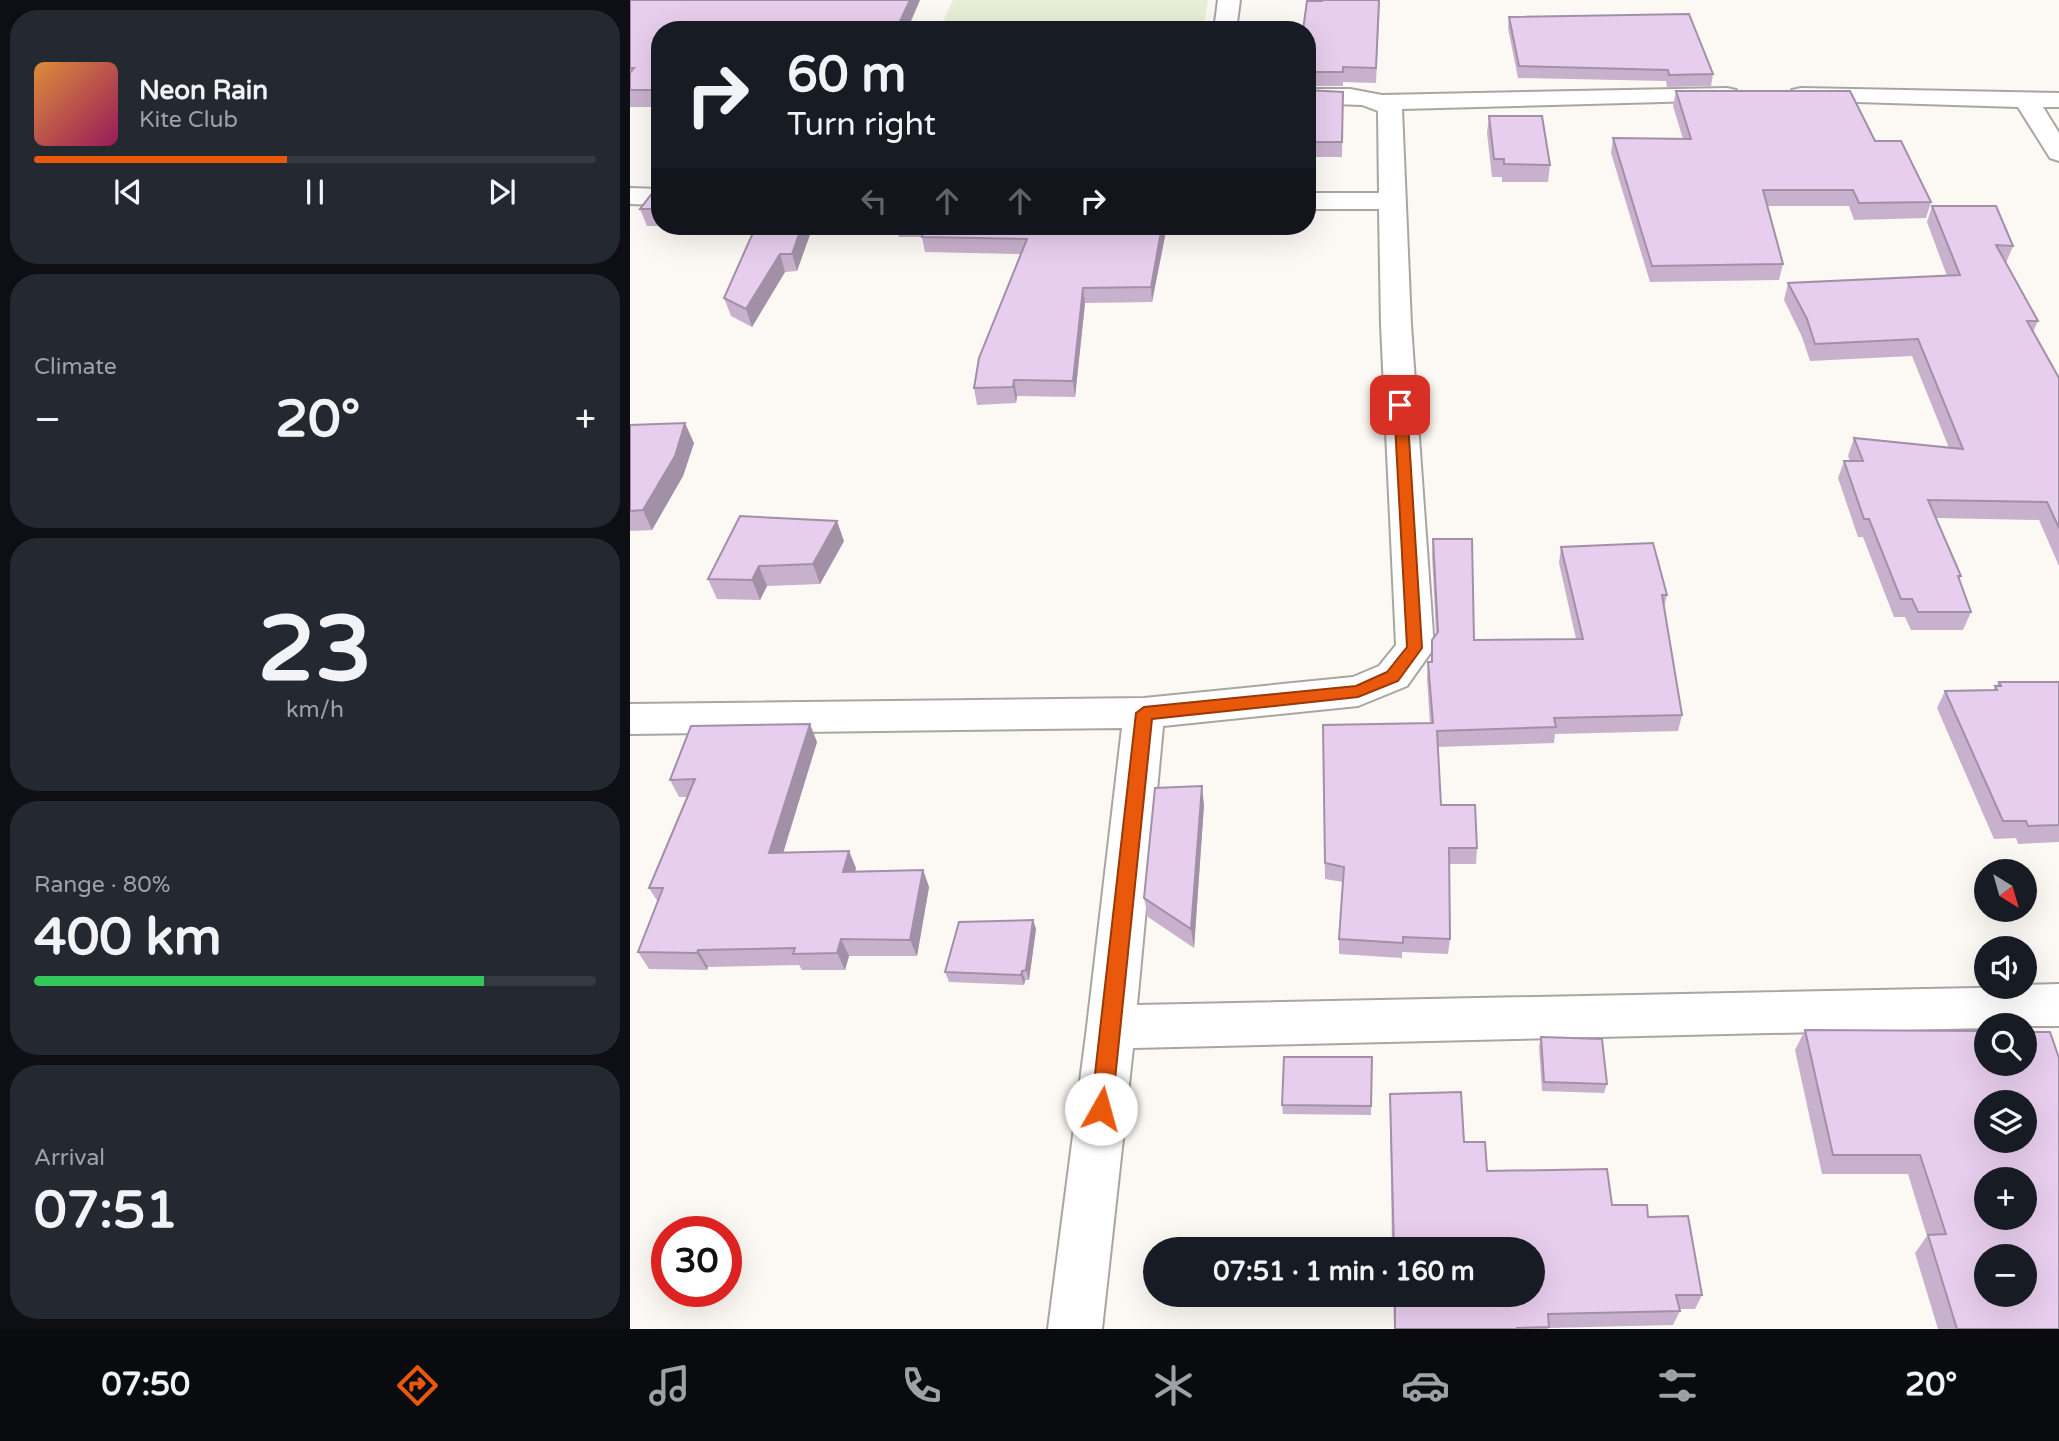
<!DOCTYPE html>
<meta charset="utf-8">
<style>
body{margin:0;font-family:"Varela Round",sans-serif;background:#242831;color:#f1f3f6;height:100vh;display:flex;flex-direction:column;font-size:26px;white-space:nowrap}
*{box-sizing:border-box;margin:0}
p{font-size:23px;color:#9ea1a6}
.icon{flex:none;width:38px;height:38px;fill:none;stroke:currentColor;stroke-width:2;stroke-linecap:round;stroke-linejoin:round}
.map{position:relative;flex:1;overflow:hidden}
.panel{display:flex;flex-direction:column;gap:10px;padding:10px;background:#0d0f14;width:630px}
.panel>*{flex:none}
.hud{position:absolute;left:21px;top:21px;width:665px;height:214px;border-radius:28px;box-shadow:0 7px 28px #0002;background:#171b24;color:#f1f3f6;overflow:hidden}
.needle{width:46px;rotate:143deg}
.controls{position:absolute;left:1344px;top:859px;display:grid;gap:14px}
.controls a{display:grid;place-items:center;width:63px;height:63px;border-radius:50%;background:#171b24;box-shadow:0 7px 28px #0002;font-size:35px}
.speed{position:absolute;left:21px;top:1216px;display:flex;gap:14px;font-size:35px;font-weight:700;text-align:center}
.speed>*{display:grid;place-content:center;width:91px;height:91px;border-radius:50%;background:#171b24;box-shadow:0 7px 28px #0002;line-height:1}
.speed .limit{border:10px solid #d22;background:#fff;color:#111}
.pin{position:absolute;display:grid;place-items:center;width:60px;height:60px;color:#fff;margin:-30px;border-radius:14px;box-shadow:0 4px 10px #0006}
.me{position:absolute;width:77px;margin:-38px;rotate:7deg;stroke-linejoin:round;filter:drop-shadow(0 0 5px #0008)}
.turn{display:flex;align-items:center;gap:24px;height:147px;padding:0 21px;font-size:32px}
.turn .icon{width:91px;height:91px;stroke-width:2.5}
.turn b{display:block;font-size:49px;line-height:60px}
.lanes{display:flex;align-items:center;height:66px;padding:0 21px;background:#0003;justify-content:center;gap:35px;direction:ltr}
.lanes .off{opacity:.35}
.big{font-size:52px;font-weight:700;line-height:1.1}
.panel .card{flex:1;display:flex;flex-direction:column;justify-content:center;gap:10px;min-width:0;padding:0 24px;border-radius:28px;background:#242831}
.panel .dial{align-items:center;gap:0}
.dial b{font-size:91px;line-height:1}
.song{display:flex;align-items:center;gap:21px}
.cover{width:84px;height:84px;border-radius:10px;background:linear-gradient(135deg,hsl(30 70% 55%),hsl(330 70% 35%))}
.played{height:7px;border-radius:4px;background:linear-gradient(90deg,#ea580c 45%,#363941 45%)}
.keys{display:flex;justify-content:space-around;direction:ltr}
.heat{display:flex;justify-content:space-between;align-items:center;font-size:38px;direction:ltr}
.charge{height:10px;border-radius:5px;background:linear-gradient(90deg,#34c759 80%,#363941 0)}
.trip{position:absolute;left:513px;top:1237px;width:402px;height:70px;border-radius:35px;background:#171b24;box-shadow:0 7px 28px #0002;font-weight:700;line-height:70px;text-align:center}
.tab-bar{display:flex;height:112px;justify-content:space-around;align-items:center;background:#090b0e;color:#9ea1a6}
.tab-bar .icon{width:49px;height:49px}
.tab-bar .current{color:#ea580c}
.tab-bar b{font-size:32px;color:#f1f3f6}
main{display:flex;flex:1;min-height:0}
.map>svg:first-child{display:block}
</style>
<main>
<section class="panel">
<div class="card">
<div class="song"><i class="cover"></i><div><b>Neon Rain</b><p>Kite Club</p></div></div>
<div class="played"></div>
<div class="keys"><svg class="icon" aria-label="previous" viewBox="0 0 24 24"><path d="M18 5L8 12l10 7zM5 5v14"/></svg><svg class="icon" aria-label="pause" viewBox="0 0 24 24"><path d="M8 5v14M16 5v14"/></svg><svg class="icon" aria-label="next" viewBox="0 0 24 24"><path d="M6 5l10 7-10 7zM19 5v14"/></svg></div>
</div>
<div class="card"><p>Climate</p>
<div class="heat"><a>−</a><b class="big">20°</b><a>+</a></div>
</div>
<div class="card dial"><b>23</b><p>km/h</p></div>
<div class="card"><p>Range · 80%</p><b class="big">400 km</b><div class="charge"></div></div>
<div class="card"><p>Arrival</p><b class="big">07:51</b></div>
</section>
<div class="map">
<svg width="1429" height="1329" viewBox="0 0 1429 1329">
<rect width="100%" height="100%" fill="#fcf8f3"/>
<path fill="#e9eed7" d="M 323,0 L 578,0 L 573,30 L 309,30 Z"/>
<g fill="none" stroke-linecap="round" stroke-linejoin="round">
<defs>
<path id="minor" d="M 588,0 L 610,0 L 606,30 L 584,30 Z
M 1097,88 L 1106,90 L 1109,95 L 1106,100 L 772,109 L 781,325 L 804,648 L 777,686 L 728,706 L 533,726 L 507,1005 L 1395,987 L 1395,985 L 1429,984 L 1429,1026 L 1356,1026 L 1356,1028 L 503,1048 L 472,1329 L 418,1329 L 457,1027 L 492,728 L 0,734 L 0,704 L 514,698 L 723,677 L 749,666 L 766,645 L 751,325 L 749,209 L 677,209 L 677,193 L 749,193 L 748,111 L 732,105 L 677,103 L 677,89 L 720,89 L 752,95 Z
M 1171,88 L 1429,93 L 1429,107 L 1413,107 L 1429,133 L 1429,161 L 1420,158 L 1388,107 L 1162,100 L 1159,95 L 1162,90 Z
M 0,188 L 30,189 L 30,205 L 0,204 Z"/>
</defs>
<use href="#minor" stroke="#a9a6a1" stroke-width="4"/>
<use href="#minor" fill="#fff" fill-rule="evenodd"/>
</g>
<path fill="#c8b1cd" d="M 0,0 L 290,0 L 277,30 L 30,30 L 30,107 L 0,107 Z
M 750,0 L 746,83 L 713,82 L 713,86 L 677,86 L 677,30 Z
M 879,17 L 1083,74 L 1081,86 L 1037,87 L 1036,81 L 888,78 L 878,28 Z
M 677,90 L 713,92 L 712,157 L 677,157 Z
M 1046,91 L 1245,141 L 1301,202 L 1296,218 L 1224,220 L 1219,206 L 1137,206 L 1153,264 L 1149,280 L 1020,282 L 981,153 L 983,138 L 1053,139 L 1043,106 Z
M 859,116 L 920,165 L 918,182 L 872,182 L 872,177 L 862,177 L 857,133 Z
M 30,183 L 30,226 L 183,226 L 167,271 L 155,272 L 122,327 L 101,316 L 94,298 L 126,227 L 17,226 L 10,209 Z
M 1302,206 L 1383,246 L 1376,263 L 1408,321 L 1403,332 L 1429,378 L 1429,566 L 1409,520 L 1306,518 L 1331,576 L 1329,580 L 1341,612 L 1333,630 L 1281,630 L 1275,617 L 1264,617 L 1233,537 L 1228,537 L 1208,478 L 1214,461 L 1220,461 L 1218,456 L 1224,438 L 1319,448 L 1282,356 L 1180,361 L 1172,337 L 1154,300 L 1158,283 L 1317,276 L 1297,222 Z
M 267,226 L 537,226 L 522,302 L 455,303 L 445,397 L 387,396 L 386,403 L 347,405 L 344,388 L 391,254 L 295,252 L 292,237 L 269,237 Z
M 0,425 L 64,443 L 53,476 L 22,530 L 0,531 Z
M 803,539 L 844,640 L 946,639 L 929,563 L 931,547 L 1037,595 L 1034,608 L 1052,715 L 1048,731 L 925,734 L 924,743 L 808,747 L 811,805 L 847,848 L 846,864 L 819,864 L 820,939 L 818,954 L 772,952 L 772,958 L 709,954 L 709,939 L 713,882 L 695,879 L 693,725 L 800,723 L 797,679 L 798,662 L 801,662 L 802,640 L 806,634 L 802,555 Z
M 214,541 L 190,584 L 137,586 L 130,600 L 87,599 L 78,579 Z
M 1369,682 L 1429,682 L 1429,842 L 1388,844 L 1386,838 L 1364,839 L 1307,708 L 1315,691 L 1363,690 Z
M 187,742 L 153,852 L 226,868 L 225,871 L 293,870 L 299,887 L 287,956 L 219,956 L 215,970 L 172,970 L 169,965 L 78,967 L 77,970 L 19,969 L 8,952 L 28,902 L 19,888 L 57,797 L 49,797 L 40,780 Z
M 574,805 L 564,948 L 518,917 L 514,898 Z
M 403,920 L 406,929 L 399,980 L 395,980 L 394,985 L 319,982 L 315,972 Z
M 1175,1030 L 1429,1058 L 1429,1329 L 1308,1329 L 1285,1253 L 1297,1236 L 1278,1174 L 1192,1174 L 1165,1050 Z
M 911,1037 L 977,1084 L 974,1093 L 912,1091 L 909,1047 Z
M 742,1057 L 741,1115 L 653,1114 L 652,1105 Z
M 760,1094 L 834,1142 L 857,1171 L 982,1205 L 1018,1217 L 1072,1295 L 1065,1309 L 1049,1309 L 1050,1311 L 1043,1325 L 918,1328 L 918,1329 L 764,1329 L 763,1295 L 903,1295 L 903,1250 L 762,1250 L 760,1110 Z"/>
<path fill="#a290a7" d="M 280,0 L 290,0 L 277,30 L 266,30 Z
M 172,226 L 183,226 L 167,271 L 162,254 Z
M 532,226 L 537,226 L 522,302 L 521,287 Z
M 150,254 L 155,272 L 122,327 L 116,309 Z
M 453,288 L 455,303 L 445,397 L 443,381 Z
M 384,380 L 387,396 L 386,403 L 383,387 Z
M 55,423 L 64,443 L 53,476 L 22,530 L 13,510 Z
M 207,521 L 214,541 L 190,584 L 183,564 Z
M 129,566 L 137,586 L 130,600 L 122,580 Z
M 180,724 L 187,742 L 148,870 L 139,853 Z
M 572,786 L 574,805 L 564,948 L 561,929 Z
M 219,851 L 226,868 L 220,889 L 213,872 Z
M 293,870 L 299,887 L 287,956 L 280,940 Z
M 403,920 L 406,929 L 399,980 L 396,970 Z
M 211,939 L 219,956 L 215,970 L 207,953 Z
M 68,950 L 78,967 L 77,970 L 67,953 Z
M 392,971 L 395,980 L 394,985 L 391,975 Z"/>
<path fill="#e8ceee" stroke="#a290a7" stroke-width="2" fill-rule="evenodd" d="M 0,0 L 280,0 L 266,30 L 30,30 L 30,90 L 0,90 L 0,73 L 4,68 L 0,68 Z
M 692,0 L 749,0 L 746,68 L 713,67 L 713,72 L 677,72 L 677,30 L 673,30 L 677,1 L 692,1 Z
M 1059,14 L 1083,74 L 1039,75 L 1038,70 L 889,66 L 879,17 Z
M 677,90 L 713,92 L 712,142 L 677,142 Z
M 1046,91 L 1220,91 L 1245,141 L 1271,141 L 1301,202 L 1229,203 L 1223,190 L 1133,190 L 1153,264 L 1022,266 L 983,138 L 1061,139 Z
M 859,116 L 912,116 L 920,165 L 874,164 L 874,159 L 864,159 Z
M 30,183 L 30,209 L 10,209 Z
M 1302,206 L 1366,206 L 1383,246 L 1366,245 L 1408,321 L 1397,321 L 1429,378 L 1429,528 L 1417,502 L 1298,500 L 1331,576 L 1328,576 L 1341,612 L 1288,612 L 1282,599 L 1271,599 L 1239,519 L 1234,519 L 1214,461 L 1233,461 L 1224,438 L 1333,449 L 1288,339 L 1185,344 L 1177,319 L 1158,283 L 1330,275 Z
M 126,226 L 172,226 L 162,254 L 150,254 L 116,309 L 94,298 Z
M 295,226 L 532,226 L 521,287 L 453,288 L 443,381 L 384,380 L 383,387 L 344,388 L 349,358 L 397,239 L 292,237 Z
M 55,423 L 45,456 L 13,510 L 0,511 L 0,425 Z
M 110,516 L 207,521 L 183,564 L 129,566 L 122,580 L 78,579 Z
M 803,539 L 842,539 L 844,640 L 953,639 L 931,547 L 1023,543 L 1037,595 L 1032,595 L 1052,715 L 924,718 L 926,727 L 807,731 L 811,805 L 845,805 L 847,848 L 819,848 L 820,939 L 773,937 L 773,943 L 709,939 L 714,867 L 695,863 L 693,725 L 803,723 L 798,662 L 802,662 L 802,640 L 808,632 Z
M 1369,682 L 1429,682 L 1429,825 L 1398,826 L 1396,821 L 1373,821 L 1315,691 L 1367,690 L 1365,686 L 1371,686 Z
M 180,724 L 139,853 L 219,851 L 213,872 L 293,870 L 280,940 L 211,939 L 207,953 L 163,954 L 165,948 L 68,950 L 67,953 L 8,952 L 33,888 L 19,888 L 65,779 L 40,780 L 61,726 Z
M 572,786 L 561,929 L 514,898 L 525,788 Z
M 403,920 L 396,970 L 392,971 L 391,975 L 315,972 L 329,922 Z
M 1175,1030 L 1356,1031 L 1356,1064 L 1395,1064 L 1395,1032 L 1420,1032 L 1429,1058 L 1429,1329 L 1327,1329 L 1298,1235 L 1316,1234 L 1290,1155 L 1203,1155 ZM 1356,1102 L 1395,1102 L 1395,1141 L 1356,1141 ZM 1356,1180 L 1395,1180 L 1395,1218 L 1356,1218 ZM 1356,1256 L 1395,1256 L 1395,1295 L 1356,1295 Z
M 911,1037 L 972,1039 L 977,1084 L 914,1082 Z
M 654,1057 L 742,1057 L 741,1106 L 652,1105 Z
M 831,1092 L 834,1142 L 855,1142 L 857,1171 L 977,1169 L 982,1205 L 1017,1205 L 1018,1217 L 1058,1216 L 1072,1295 L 1046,1295 L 1050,1311 L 918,1314 L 919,1327 L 887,1328 L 887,1329 L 765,1329 L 765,1295 L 903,1295 L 903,1250 L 764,1250 L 760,1094 Z"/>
<path fill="#ea580c" stroke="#983908" stroke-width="2" d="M 770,401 L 777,405 L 792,648 L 768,681 L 728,697 L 522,719 L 482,1109 L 479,1116 L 471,1119 L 464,1116 L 461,1109 L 506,713 L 514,707 L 726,686 L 757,672 L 777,647 L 764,405 Z"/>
</svg>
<div class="controls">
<a><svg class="needle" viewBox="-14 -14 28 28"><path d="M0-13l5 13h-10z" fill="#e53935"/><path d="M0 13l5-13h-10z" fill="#9ea1a6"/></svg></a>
<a><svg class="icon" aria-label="sound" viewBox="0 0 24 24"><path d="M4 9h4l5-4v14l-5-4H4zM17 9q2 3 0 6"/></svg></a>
<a><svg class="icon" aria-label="search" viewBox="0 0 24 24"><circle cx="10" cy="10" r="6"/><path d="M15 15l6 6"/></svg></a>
<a><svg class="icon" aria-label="layers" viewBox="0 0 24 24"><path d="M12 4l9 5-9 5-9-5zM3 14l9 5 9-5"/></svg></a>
<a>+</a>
<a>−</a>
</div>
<div class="speed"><div class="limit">30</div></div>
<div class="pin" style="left:770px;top:405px;background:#d93025"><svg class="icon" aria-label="arrive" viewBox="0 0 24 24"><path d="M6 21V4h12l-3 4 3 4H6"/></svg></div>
<svg class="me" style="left:471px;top:1109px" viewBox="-20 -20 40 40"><circle r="19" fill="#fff"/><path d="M0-13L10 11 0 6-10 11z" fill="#ea580c"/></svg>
<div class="trip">07:51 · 1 min · 160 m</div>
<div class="hud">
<div class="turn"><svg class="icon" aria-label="right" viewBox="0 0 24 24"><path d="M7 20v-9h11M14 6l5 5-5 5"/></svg><div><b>60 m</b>Turn right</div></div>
<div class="lanes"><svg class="icon off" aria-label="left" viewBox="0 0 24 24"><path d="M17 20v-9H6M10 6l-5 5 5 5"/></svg><svg class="icon off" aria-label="ahead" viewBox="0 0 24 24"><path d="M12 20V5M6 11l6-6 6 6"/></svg><svg class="icon off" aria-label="ahead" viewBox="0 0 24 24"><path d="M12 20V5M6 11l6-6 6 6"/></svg><svg class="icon" aria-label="right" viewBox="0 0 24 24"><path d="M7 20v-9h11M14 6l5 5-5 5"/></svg></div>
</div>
</div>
</main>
<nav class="tab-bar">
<b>07:50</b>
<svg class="icon current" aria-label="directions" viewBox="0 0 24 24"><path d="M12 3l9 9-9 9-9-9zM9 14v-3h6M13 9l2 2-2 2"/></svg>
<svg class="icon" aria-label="music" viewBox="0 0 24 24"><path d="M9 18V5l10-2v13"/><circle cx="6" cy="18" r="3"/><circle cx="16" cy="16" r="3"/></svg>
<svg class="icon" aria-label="phone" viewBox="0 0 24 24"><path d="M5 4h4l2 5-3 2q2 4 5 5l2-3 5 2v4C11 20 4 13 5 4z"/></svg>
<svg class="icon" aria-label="climate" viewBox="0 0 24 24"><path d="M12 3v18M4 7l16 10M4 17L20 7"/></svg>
<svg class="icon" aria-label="car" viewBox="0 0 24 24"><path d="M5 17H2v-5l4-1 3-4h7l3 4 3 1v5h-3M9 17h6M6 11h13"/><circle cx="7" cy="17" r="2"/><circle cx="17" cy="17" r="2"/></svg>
<svg class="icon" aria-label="filters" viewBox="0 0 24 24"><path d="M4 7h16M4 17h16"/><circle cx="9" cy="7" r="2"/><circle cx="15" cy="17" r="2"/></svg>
<b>20°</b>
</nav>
